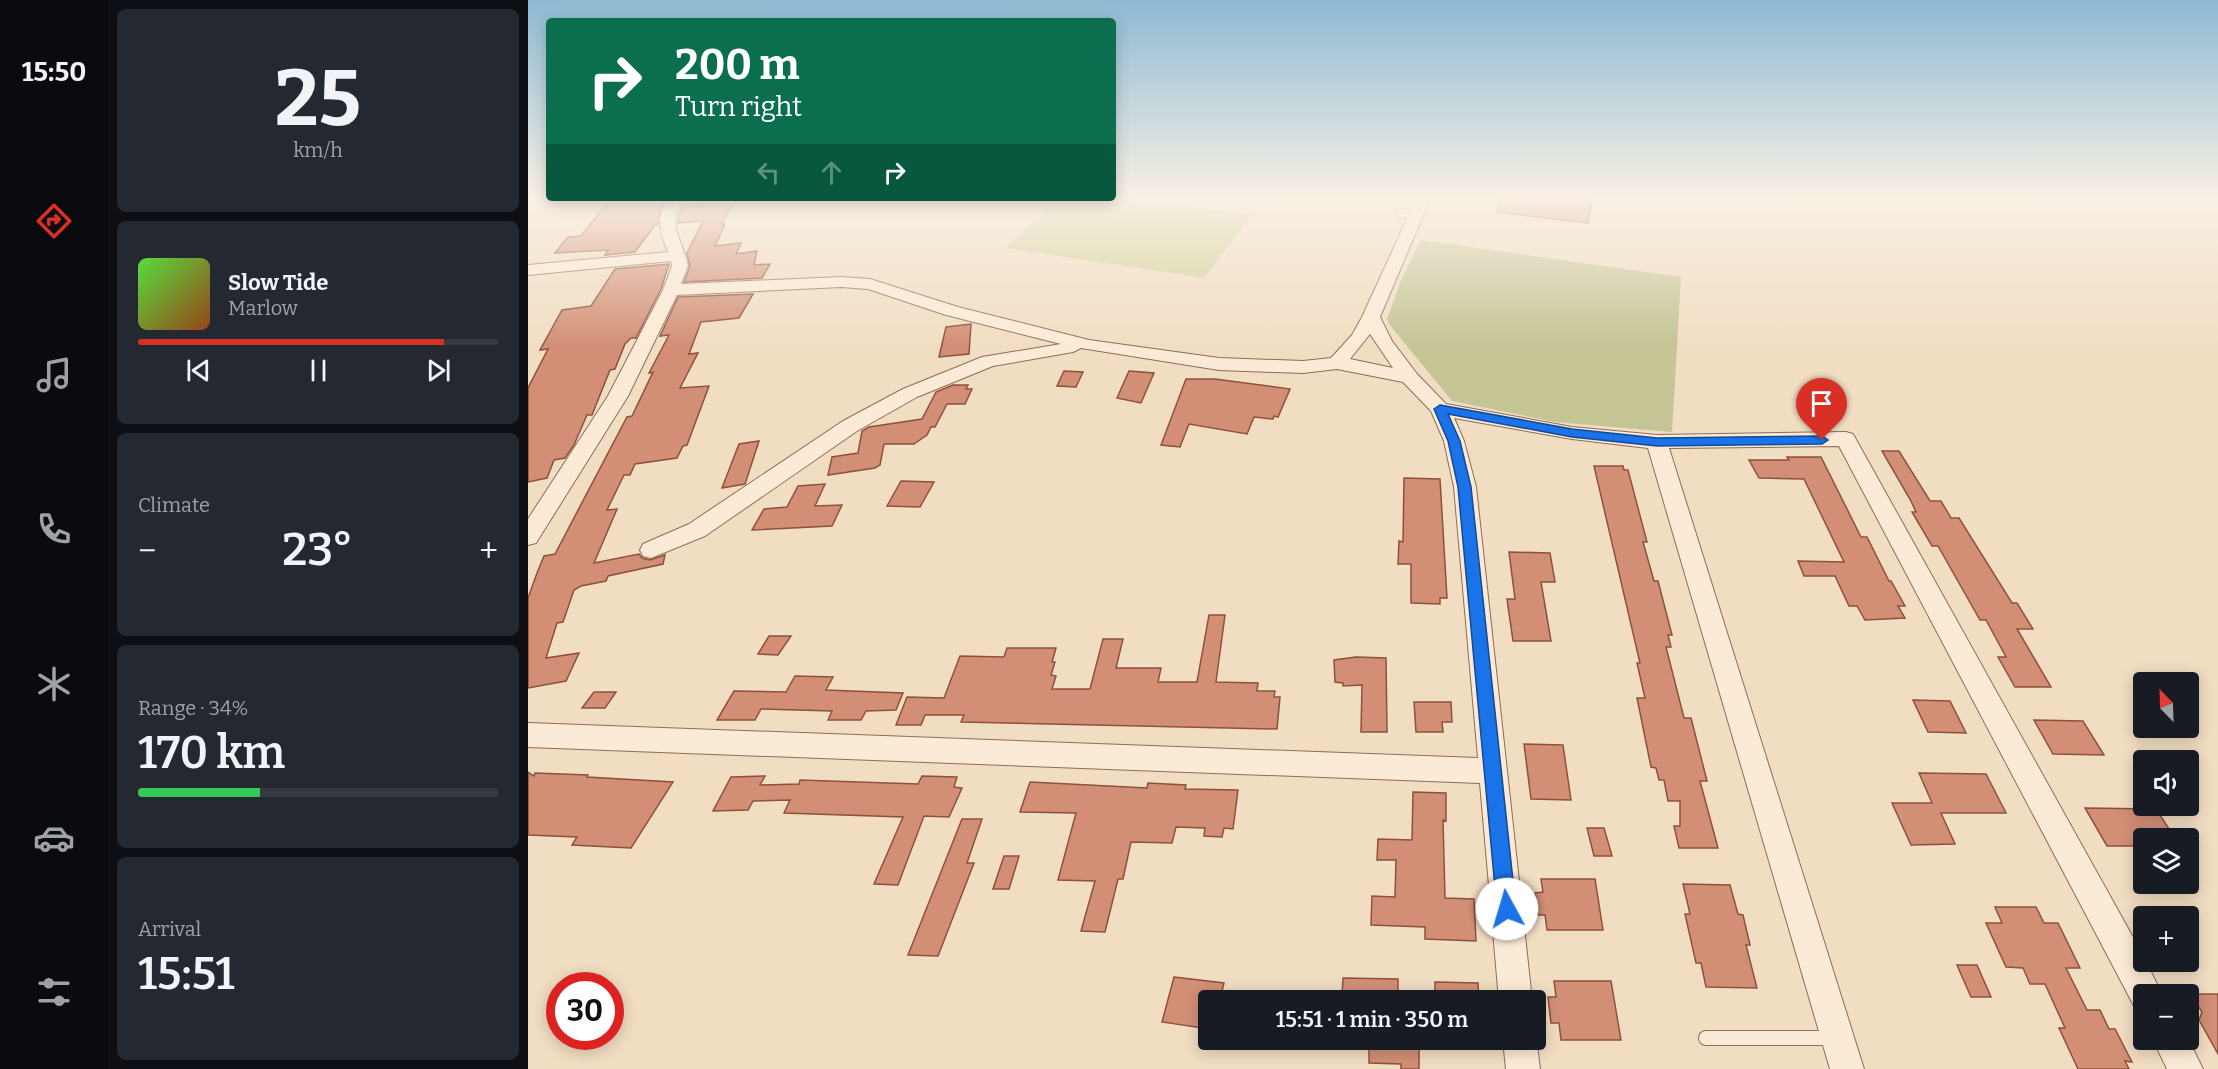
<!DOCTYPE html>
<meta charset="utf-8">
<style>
body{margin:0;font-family:Bitter,serif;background:#242831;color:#f1f3f6;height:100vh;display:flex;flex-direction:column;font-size:22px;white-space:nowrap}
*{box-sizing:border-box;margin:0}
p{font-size:20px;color:#9ea1a6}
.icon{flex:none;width:33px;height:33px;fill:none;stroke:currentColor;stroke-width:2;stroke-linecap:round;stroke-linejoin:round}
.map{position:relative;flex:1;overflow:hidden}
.drawer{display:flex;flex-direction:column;gap:9px;padding:9px;background:#0d0f14;width:420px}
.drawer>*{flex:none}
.banner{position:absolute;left:18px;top:18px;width:570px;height:183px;border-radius:6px;box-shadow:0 3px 15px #0003;background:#0b6e4f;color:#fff;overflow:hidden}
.needle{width:39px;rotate:337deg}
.tools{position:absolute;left:1605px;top:672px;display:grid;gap:12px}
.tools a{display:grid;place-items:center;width:66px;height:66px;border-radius:6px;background:#171b24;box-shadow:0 3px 15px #0003;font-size:30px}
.speed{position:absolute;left:18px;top:972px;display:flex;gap:12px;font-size:30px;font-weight:700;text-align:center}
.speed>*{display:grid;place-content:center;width:78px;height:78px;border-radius:50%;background:#171b24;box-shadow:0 3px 15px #0003;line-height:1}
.speed .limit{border:9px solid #d22;background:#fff;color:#111}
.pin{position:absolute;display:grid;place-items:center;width:51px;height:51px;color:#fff;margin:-62px -26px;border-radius:50% 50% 50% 0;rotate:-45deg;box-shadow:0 0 6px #0007}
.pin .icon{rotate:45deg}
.me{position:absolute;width:66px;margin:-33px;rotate:354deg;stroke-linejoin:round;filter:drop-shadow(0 0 4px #0008)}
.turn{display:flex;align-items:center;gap:21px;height:126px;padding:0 30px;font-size:27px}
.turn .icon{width:78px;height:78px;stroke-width:2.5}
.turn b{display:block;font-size:42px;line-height:51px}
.lanes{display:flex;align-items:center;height:57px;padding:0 30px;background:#0003;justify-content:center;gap:30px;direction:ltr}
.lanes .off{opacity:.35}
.big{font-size:45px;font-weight:600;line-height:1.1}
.drawer .widget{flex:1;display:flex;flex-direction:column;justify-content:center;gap:9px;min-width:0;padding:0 21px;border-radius:9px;background:#242831}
.drawer .dial{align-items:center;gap:0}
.dial b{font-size:78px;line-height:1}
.song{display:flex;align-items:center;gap:18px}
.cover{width:72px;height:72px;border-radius:9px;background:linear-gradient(135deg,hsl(110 70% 55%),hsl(20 70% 35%))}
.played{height:6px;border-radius:3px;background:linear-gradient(90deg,#d93025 85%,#363941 85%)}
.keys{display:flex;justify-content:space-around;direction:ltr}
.heat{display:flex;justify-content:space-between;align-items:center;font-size:33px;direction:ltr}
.charge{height:9px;border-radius:4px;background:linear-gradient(90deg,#34c759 34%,#363941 0)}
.trip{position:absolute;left:670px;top:990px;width:348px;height:60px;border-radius:6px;background:#171b24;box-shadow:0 3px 15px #0003;font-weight:600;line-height:60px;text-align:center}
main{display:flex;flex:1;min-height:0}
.tab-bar{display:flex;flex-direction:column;width:108px;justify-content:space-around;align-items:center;background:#090b0e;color:#9ea1a6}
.tab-bar .icon{width:42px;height:42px}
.tab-bar .current{color:#d93025}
.tab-bar b{font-size:27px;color:#f1f3f6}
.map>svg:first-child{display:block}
</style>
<main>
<nav class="tab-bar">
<b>15:50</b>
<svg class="icon current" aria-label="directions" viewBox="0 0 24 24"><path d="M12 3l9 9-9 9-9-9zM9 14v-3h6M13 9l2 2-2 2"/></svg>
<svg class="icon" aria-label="music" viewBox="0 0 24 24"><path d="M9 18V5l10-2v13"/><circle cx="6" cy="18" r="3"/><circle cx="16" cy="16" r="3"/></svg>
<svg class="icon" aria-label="phone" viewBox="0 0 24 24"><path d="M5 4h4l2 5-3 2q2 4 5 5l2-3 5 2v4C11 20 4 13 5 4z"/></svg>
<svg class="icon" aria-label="climate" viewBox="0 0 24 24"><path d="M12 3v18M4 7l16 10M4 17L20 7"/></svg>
<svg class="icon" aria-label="car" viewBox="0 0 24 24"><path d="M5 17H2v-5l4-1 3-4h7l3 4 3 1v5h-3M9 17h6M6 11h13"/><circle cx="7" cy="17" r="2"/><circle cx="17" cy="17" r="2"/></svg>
<svg class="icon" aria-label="filters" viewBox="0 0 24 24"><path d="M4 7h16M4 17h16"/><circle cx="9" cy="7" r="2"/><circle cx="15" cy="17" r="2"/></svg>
</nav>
<section class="drawer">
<div class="widget dial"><b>25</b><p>km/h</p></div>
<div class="widget">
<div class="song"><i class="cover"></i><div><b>Slow Tide</b><p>Marlow</p></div></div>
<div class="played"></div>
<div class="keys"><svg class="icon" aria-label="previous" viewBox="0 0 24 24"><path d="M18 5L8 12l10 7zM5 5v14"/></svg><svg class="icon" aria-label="pause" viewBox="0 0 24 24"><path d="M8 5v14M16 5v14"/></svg><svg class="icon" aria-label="next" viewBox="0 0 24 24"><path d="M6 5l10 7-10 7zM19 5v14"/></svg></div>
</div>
<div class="widget"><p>Climate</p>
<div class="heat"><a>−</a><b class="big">23°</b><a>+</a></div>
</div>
<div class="widget"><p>Range · 34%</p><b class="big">170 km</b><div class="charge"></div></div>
<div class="widget"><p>Arrival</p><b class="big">15:51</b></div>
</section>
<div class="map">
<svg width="1690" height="1069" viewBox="0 0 1690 1069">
<rect width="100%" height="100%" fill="#f1ddc2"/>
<path fill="#d0cf95" d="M 585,197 L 595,197 L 724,215 L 676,278 L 477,248 L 532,198 Z"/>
<path fill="#c4c495" d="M 893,240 L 1153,277 L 1144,432 L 1027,422 L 924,401 L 861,324 L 859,319 L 874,278 Z"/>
<path fill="#d28f76" stroke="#8e513c" stroke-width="1.5" d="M 974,197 L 1065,197 L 1060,223 L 969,212 Z
M 83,198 L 138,198 L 132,211 L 130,224 L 127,225 L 107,252 L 77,255 L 80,250 L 27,253 L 40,237 L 53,236 Z
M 207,201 L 193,224 L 197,224 L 187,246 L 213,243 L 208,254 L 229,251 L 226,265 L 242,264 L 234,278 L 156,282 L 162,267 L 159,253 L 175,221 L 150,223 L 154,205 Z
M 141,264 L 133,289 L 108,338 L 103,338 L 97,344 L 87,369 L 82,370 L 64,415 L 59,415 L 46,445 L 37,458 L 26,460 L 19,478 L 0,482 L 0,388 L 20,349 L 12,350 L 34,310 L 63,306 L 87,269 Z
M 225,294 L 211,318 L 173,322 L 161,354 L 170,353 L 152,388 L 181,386 L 159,445 L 155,446 L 149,458 L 107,464 L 102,475 L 96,475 L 79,510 L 89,509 L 66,563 L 111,554 L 114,558 L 122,560 L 137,555 L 135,564 L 80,576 L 78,581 L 53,586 L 46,590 L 35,622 L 29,623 L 18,658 L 51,653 L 38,681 L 0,688 L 0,598 L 9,573 L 16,556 L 27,554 L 99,417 L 104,416 L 125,372 L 121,373 L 141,335 L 132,336 L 150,297 Z
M 443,324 L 441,354 L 411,357 L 418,327 Z
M 536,371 L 555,372 L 548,387 L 529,386 Z
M 601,371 L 626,373 L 613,403 L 589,398 Z
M 658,379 L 687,379 L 762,389 L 750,417 L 746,416 L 745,419 L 726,417 L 719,434 L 661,424 L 652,447 L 633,445 Z
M 425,385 L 440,385 L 438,389 L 444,389 L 437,404 L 419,404 L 407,427 L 403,427 L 399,435 L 386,444 L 356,444 L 352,465 L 347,468 L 300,475 L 304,457 L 330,453 L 334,431 L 341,427 L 394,419 L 408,392 Z
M 231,441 L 217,484 L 194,488 L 211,444 Z
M 1354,451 L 1371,451 L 1402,501 L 1413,501 L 1423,518 L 1431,518 L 1484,603 L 1489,603 L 1505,629 L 1489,629 L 1523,687 L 1487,687 L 1470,657 L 1478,657 L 1458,620 L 1452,620 L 1410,546 L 1404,546 L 1384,512 L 1388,512 L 1383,501 Z
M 1259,457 L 1293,457 L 1333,537 L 1339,537 L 1361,581 L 1363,581 L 1377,606 L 1370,606 L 1377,618 L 1337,620 L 1329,606 L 1321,606 L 1307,576 L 1276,576 L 1270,561 L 1316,562 L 1276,479 L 1231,478 L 1221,460 L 1261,460 Z
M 1066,466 L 1095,466 L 1096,470 L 1100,470 L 1119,542 L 1115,542 L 1126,581 L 1130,581 L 1144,635 L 1140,635 L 1143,647 L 1138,647 L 1156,718 L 1163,718 L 1179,781 L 1172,781 L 1190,848 L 1151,848 L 1146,826 L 1152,826 L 1152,801 L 1140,801 L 1136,780 L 1131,780 L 1128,768 L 1123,767 L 1109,698 L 1117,698 L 1109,663 L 1112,663 Z
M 876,478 L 912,479 L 919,598 L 912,598 L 912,604 L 883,603 L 883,564 L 870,564 L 871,541 L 875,542 Z
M 373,481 L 406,482 L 392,507 L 359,506 Z
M 297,484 L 287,506 L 314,505 L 304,526 L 224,530 L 236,509 L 259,507 L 270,486 Z
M 981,552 L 1022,553 L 1027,582 L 1013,582 L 1023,641 L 985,641 L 979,599 L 987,599 Z
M 681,615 L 697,615 L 688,682 L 730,683 L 729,691 L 747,691 L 746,697 L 752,697 L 749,729 L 433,722 L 436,715 L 397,715 L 393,725 L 368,725 L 379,697 L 416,698 L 432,656 L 476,657 L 479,648 L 528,648 L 524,662 L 527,662 L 523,675 L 528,676 L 524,689 L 562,689 L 575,639 L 595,639 L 588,668 L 633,668 L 630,682 L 669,682 Z
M 241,636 L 263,636 L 250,655 L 230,654 Z
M 828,657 L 858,658 L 859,732 L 833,732 L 834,685 L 815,686 L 815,683 L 807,682 L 806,660 Z
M 267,676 L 305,677 L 298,690 L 375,693 L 368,710 L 338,711 L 333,720 L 300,720 L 304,711 L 233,709 L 227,720 L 189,720 L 206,691 L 258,692 Z
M 66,692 L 88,692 L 77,708 L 54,708 Z
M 1385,700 L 1422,701 L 1438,733 L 1400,732 Z
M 886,702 L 923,702 L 924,722 L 914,722 L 915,732 L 888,732 Z
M 1506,720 L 1555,721 L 1576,755 L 1525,754 Z
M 996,744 L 1035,745 L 1043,800 L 1003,799 Z
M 0,772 L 6,776 L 7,773 L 60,775 L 59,777 L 145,782 L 103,848 L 44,845 L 49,837 L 0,835 Z
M 1391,773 L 1458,774 L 1478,813 L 1413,813 L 1427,844 L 1383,845 L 1364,803 L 1404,803 Z
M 237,776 L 232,785 L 271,784 L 272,780 L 390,784 L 394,776 L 429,777 L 426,787 L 434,788 L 421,817 L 396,816 L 370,885 L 346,884 L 375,817 L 256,813 L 262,800 L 225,801 L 220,810 L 185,811 L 203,777 Z
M 502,782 L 619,788 L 620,783 L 658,785 L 657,789 L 710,790 L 705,829 L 696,828 L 694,837 L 676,836 L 677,828 L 648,827 L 644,843 L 603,842 L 595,879 L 590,879 L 577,932 L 553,931 L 567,881 L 530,880 L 548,813 L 492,812 Z
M 885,792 L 918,793 L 918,821 L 915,820 L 917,898 L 946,899 L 948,941 L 897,939 L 897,927 L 843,925 L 844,896 L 867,897 L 868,860 L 849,860 L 850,839 L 884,840 Z
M 1557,808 L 1628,809 L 1647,838 L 1611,838 L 1615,846 L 1579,846 Z
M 434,819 L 454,819 L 439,863 L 446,863 L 410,956 L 380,955 Z
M 1059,828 L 1076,828 L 1084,856 L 1066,856 Z
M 476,856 L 491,856 L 481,889 L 465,889 Z
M 1013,879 L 1067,879 L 1075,930 L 1019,930 L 1017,915 L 1010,915 L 1007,893 L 1015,892 Z
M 1155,884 L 1202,885 L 1210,914 L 1215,915 L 1222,945 L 1218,945 L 1229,988 L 1178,987 L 1173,963 L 1168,963 L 1157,914 L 1162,914 Z
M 1467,907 L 1508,907 L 1516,923 L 1530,923 L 1552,968 L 1538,968 L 1559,1010 L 1572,1010 L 1581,1029 L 1587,1029 L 1604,1062 L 1597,1061 L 1601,1069 L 1550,1069 L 1531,1028 L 1537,1028 L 1517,984 L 1502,984 L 1495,968 L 1478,967 L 1458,923 L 1474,923 Z
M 1429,965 L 1449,965 L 1463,997 L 1443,997 Z
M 646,977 L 696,983 L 692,1000 L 681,1000 L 681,1029 L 634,1022 Z
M 815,978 L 870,979 L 870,997 L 814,995 Z
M 1026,981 L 1083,981 L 1093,1040 L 1033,1040 L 1031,1023 L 1023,1023 L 1020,997 L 1028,997 Z
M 907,982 L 950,983 L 951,1000 L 907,1000 Z
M 1663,994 L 1690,994 L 1690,1054 L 1671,1020 L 1674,1012 Z
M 841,1048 L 891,1049 L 891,1069 L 873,1069 L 873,1064 L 841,1063 Z"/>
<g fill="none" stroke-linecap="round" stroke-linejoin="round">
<defs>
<path id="service-far1" d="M 872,213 L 888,215"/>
<path id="service" d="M 1178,1038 L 1306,1038"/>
<path id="minor" d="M 889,197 L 903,197 L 852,317 L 864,341 L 889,374 L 918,404 L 1044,427 L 1129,435 L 1318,432 L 1325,434 L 1616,957 L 1616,962 L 1618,962 L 1634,994 L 1616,994 L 1616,1010 L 1606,1006 L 1311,446 L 1141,448 L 1336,1069 L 1302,1069 L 1120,448 L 1044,439 L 926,418 L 936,441 L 948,487 L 1004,1000 L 971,1000 L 952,783 L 0,747 L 0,723 L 950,758 L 926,487 L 916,441 L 903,411 L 875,382 L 809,369 L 775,373 L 691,370 L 553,348 L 545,352 L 465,366 L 389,397 L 329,431 L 177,536 L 123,558 L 115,556 L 112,550 L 115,544 L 161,524 L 315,421 L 375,389 L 454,357 L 533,344 L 418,315 L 340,289 L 313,287 L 149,295 L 100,396 L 8,543 L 0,545 L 0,519 L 80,396 L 135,290 L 144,266 L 143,261 L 0,275 L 0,265 L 140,252 C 132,232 127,217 141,198 L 155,198 C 137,224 155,240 160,266 L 153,284 L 313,277 L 342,279 L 430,307 L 561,340 L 691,358 L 775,361 L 803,358 L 824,335 L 834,317 ZM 842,334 L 865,368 L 822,359 Z
M 1008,1037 L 1012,1069 L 978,1069 L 975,1040 L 1008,1040 Z
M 1660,1039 L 1675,1069 L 1639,1069 L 1625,1040 Z"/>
</defs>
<use href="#service-far1" stroke="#8d6d58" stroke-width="10"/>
<use href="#service" stroke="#8d6d58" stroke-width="16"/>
<use href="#minor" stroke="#8d6d58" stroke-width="2"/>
<use href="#service-far1" stroke="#fbebd6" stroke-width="8"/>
<use href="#service" stroke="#fbebd6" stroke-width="14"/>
<use href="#minor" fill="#fbebd6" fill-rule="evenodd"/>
</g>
<linearGradient id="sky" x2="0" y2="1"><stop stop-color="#8dbad4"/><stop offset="0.57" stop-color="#f9f0e4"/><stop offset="1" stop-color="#f9f0e4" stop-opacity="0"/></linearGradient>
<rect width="1690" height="346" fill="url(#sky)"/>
<path fill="#1a73e8" stroke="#114b97" stroke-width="1.5" d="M 912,405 L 1044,429 L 1129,438 L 1294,436 L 1300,440 L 1294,444 L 1129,446 L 1044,437 L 920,414 L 932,441 L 943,487 L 988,909 L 986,915 L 979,918 L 972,915 L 969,909 L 930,487 L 920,441 L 906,409 Z"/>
</svg>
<div class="tools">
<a><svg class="needle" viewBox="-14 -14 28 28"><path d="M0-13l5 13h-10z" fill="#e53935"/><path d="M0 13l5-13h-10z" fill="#9ea1a6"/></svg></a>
<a><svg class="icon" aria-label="sound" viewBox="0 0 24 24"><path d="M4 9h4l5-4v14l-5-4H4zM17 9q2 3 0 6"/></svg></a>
<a><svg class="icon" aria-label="layers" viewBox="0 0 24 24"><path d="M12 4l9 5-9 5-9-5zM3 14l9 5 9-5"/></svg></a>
<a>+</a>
<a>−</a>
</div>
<div class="speed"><div class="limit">30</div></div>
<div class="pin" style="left:1294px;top:440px;background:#d93025"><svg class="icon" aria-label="arrive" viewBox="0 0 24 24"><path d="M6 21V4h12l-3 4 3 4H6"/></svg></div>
<svg class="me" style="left:979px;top:909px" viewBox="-20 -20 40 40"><circle r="19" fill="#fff"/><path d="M0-13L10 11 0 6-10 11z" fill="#1a73e8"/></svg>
<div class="trip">15:51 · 1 min · 350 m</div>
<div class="banner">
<div class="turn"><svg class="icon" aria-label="right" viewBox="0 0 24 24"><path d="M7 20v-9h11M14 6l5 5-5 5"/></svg><div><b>200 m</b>Turn right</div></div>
<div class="lanes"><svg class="icon off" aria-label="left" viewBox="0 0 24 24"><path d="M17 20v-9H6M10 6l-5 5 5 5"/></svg><svg class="icon off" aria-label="ahead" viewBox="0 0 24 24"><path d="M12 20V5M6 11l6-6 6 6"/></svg><svg class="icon" aria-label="right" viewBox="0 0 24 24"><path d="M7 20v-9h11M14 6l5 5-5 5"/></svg></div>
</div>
</div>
</main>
